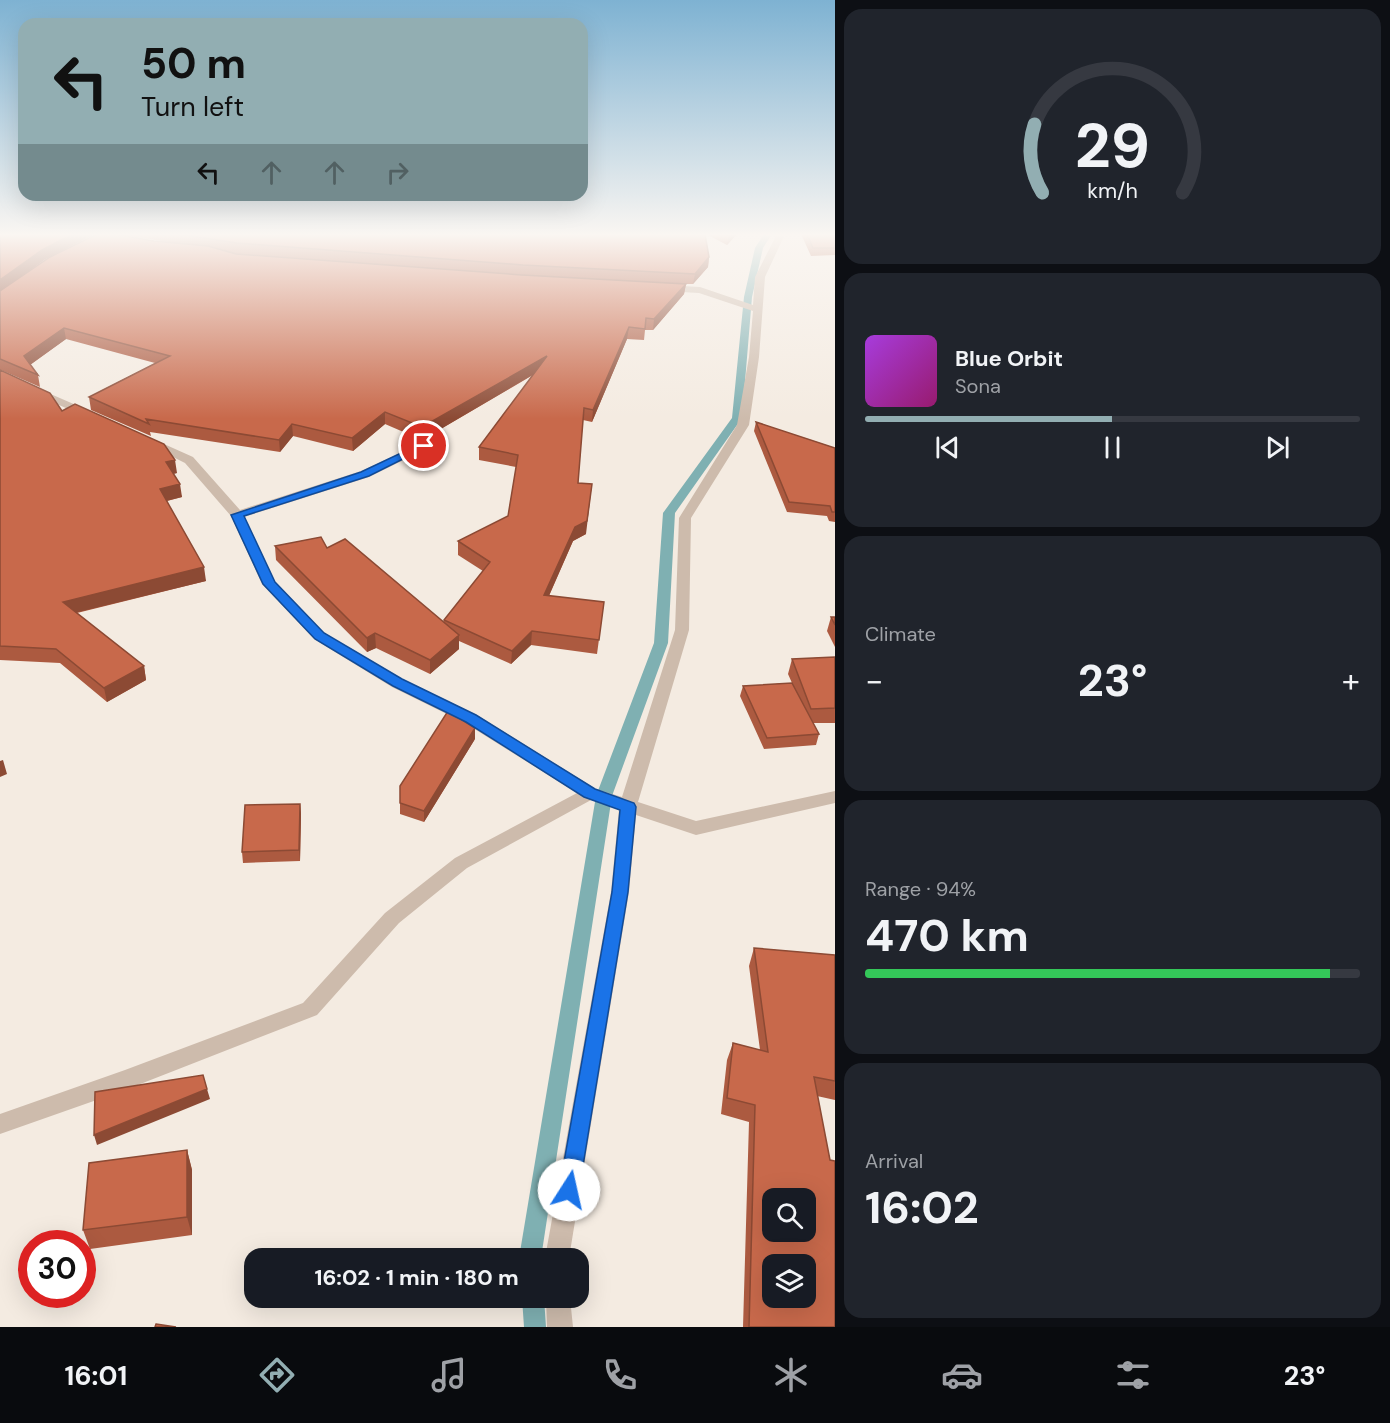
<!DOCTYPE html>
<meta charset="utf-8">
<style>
body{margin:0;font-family:"DM Sans",sans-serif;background:#20242c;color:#f1f3f6;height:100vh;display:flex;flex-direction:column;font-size:22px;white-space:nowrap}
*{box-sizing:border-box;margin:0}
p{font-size:20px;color:#9ea1a6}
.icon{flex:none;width:33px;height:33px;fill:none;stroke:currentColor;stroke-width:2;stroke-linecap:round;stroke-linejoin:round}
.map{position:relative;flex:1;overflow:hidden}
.sheet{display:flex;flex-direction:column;gap:9px;padding:9px;background:#0d0f14;width:555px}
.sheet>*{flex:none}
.top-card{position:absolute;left:18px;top:18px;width:570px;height:183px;border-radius:18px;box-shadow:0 6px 24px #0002;background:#92aeb2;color:#111;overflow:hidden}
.tools{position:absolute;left:762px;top:1188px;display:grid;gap:12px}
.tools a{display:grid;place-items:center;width:54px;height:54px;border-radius:12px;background:#171b24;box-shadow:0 6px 24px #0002;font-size:30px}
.speed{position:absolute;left:18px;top:1230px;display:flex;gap:12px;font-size:30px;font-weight:700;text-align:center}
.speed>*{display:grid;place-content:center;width:78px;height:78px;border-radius:50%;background:#171b24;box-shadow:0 6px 24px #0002;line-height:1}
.speed .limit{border:9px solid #d22;background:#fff;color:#111}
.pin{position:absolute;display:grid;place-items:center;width:51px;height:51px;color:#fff;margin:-26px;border:3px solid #fff;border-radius:50%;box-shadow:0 2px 6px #0007}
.me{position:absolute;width:66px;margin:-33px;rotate:10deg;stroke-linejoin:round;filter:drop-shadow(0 0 4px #0008)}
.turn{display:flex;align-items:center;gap:21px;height:126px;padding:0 24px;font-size:27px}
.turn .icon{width:78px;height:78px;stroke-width:2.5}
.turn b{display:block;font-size:42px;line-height:51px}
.lanes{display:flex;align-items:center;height:57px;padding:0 24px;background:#0003;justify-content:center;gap:30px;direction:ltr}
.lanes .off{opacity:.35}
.big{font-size:45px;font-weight:700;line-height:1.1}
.sheet .card{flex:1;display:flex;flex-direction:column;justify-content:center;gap:9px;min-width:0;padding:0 21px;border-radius:18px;background:#20242c}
.sheet .dial{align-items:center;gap:0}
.dial svg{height:156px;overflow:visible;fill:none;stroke:#363941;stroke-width:7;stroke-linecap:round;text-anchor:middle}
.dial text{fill:#f1f3f6;stroke:none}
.song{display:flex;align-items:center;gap:18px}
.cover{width:72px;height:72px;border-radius:9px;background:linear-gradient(135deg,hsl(280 70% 55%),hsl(320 70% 35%))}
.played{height:6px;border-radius:3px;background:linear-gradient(90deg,#92aeb2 50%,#363941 50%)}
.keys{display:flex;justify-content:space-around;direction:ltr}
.heat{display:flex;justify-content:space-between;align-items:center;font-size:33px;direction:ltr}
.charge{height:9px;border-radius:4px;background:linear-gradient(90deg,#34c759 94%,#363941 0)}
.trip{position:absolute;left:244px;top:1248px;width:345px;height:60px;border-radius:18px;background:#171b24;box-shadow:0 6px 24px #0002;font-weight:700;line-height:60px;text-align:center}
.tabs{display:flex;height:96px;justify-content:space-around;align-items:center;background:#090b0e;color:#9ea1a6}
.tabs .icon{width:42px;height:42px}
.tabs .selected{color:#92aeb2}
.tabs b{font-size:27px;color:#f1f3f6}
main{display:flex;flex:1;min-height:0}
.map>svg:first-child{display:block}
</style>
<main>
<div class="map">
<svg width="835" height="1327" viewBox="0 0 835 1327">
<rect width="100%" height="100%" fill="#f4ebe1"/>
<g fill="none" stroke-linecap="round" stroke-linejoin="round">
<path fill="#7fb0b2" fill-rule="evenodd" d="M 764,234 L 772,234 L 763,248 L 752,297 L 742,418 L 675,513 L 668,643 L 612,796 L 541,1258 L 519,1258 L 596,796 L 654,643 L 663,513 L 732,418 L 744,297 L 755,248 Z
M 522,1298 L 544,1298 L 546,1327 L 524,1327 Z"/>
<path fill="#cdbbac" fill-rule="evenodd" d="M 777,234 L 785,234 L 765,277 L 759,357 L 749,425 L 691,518 L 689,630 L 638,802 L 696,821 L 835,791 L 835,803 L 696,835 L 636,815 L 629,892 L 569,1258 L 545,1258 L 611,892 L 619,809 L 591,800 L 467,868 L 399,923 L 317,1015 L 125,1090 L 0,1134 L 0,1114 L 125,1070 L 303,1003 L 385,913 L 455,858 L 577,793 L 465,723 L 392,687 L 314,639 L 262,584 L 231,516 L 185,463 L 147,444 L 147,440 L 155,440 L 193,457 L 240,510 L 361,471 L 420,444 L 428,444 L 428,448 L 369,477 L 244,517 L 275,582 L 324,633 L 402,679 L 477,715 L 596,789 L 622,797 L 675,630 L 679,518 L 737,425 L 749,357 L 753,311 L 699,293 L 664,291 L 659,288 L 664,285 L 700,287 L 753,305 L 755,277 Z
M 0,372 L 92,412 L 94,414 L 92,416 L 84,416 L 0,379 Z
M 546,1298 L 570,1298 L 573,1327 L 547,1327 Z"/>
</g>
<path fill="#ac5a40" d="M 0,234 L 44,260 L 23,275 L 154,241 L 168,242 L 117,234 L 705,234 L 709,257 L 708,267 L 693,284 L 686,284 L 684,294 L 653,330 L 645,330 L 644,340 L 627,339 L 592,422 L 583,420 L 578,483 L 586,534 L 573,541 L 549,596 L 604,602 L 597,654 L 531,645 L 511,664 L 459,641 L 459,649 L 430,674 L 376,648 L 367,652 L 276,560 L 275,546 L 327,548 L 444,622 L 444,620 L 483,571 L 458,555 L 458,541 L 508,516 L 516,467 L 479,460 L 479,447 L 533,375 L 422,440 L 385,424 L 353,451 L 293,436 L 280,452 L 150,432 L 151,436 L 91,410 L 89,397 L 155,363 L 66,339 L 30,365 L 38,375 L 40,387 L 1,370 L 62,411 L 177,473 L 173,474 L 182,497 L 167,501 L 206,581 L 77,613 L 144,666 L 146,680 L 107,702 L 60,663 L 0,660 Z
M 706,234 L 737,234 L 727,245 Z
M 801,234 L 835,234 L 835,255 L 811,256 Z
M 756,422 L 835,448 L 835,522 L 829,521 L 827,516 L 787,512 L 754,431 Z
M 831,617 L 835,617 L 835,647 L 827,631 Z
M 835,657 L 835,723 L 813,723 L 819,734 L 816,745 L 764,749 L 740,696 L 743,686 L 792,683 L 788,674 L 792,659 Z
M 475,739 L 424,822 L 400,814 L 400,786 Z
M 300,804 L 301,814 L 300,861 L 243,863 L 242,852 Z
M 754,948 L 835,955 L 835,1100 L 817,1096 L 835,1327 L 743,1327 L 749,1122 L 721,1114 L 727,1060 L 733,1043 L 760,1050 L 749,966 Z
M 187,1150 L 192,1170 L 192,1235 L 90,1249 L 83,1230 Z"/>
<path fill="#8c4a34" d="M 73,234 L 95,234 L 44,260 L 0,292 L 0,280 L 42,250 Z
M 729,234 L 737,234 L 727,245 Z
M 709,257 L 708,267 L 693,284 L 695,274 Z
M 686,284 L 684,294 L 653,330 L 654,319 Z
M 629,327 L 627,339 L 592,422 L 593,410 Z
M 64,328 L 66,339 L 27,367 L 24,356 Z
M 547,356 L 546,367 L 422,440 L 422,427 Z
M 385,412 L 385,424 L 353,451 L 352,438 Z
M 292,424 L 293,436 L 280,452 L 279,440 Z
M 175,460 L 177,473 L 168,475 L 166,462 Z
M 180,484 L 182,497 L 162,502 L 160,489 Z
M 592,484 L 586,534 L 573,541 L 543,609 L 544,595 Z
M 204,567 L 206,581 L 66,615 L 63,602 Z
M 532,631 L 531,645 L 511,664 L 512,651 Z
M 375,633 L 376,648 L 367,652 L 367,638 Z
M 459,635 L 459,649 L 430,674 L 430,660 Z
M 144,666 L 146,680 L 107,702 L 104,688 Z
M 475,728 L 475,739 L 424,822 L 424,811 Z
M 3,760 L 7,774 L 0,777 L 0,761 Z
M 300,804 L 301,814 L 300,861 L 299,850 Z
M 207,1089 L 210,1099 L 97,1145 L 94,1135 Z
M 187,1150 L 192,1170 L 192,1235 L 187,1217 Z"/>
<path fill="#c8694b" stroke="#8c4a34" stroke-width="1.5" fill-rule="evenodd" d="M 0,234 L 73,234 L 42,250 L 0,280 Z
M 97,234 L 115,234 L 154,241 L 208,246 L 236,254 L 522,275 L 686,284 L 654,319 L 646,318 L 645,329 L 629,327 L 593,410 L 584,408 L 578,483 L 592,484 L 587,521 L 575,527 L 544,595 L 604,602 L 599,640 L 532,631 L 512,651 L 444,620 L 490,562 L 458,541 L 508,516 L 518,455 L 479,447 L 547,356 L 422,427 L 385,412 L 352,438 L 292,424 L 279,440 L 146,419 L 149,424 L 89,397 L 170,356 L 64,328 L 24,356 L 38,375 L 0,359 L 0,291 L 50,257 Z
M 178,234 L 705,234 L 709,257 L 695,274 L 523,265 L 237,243 Z
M 807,234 L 835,234 L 835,248 L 813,248 Z
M 0,370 L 50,393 L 62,411 L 75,404 L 164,444 L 175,460 L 166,462 L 180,484 L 160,489 L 204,567 L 63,602 L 144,666 L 104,688 L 56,649 L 0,646 Z
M 756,422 L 835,448 L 835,512 L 832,512 L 830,506 L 789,502 Z
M 321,537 L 327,548 L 345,539 L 459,635 L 430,660 L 375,633 L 367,638 L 275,546 Z
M 831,617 L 835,617 L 835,625 Z
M 835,657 L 835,708 L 811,709 L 792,659 Z
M 792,683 L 819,734 L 767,738 L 743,686 Z
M 448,711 L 475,728 L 424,811 L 400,803 L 400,786 Z
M 300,804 L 299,850 L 242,852 L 245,805 Z
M 754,948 L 835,955 L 835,1081 L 814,1077 L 830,1160 L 835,1161 L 835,1327 L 749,1327 L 755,1105 L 727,1098 L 733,1043 L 768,1052 ZM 772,1198 L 806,1198 L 806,1232 L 772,1232 ZM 772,1264 L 806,1264 L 806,1298 L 772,1298 Z
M 203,1075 L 207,1089 L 94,1135 L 95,1092 Z
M 187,1150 L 187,1217 L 83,1230 L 89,1163 Z
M 156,1324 L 176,1327 L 155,1327 Z"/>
<linearGradient id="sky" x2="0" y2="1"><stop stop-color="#7eb2d2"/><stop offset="0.56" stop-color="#faf6f2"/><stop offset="1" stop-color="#faf6f2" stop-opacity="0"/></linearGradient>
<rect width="835" height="419" fill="url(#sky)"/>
<path fill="#1a73e8" stroke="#114b97" stroke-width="1.5" d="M 420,444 L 429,446 L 369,476 L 244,516 L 275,582 L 324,633 L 402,679 L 476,715 L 595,789 L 634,803 L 636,807 L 628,892 L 579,1190 L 576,1197 L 569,1200 L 562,1197 L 559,1190 L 612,892 L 620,810 L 584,797 L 466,722 L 393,686 L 315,639 L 263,584 L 231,515 L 361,472 Z"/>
</svg>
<div class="tools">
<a><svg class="icon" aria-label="search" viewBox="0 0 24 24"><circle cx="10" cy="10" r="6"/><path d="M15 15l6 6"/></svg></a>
<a><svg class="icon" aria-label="layers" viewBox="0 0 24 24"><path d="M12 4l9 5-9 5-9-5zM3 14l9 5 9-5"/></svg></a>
</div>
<div class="speed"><div class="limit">30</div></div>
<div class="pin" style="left:424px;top:446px;background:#d93025"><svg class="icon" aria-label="arrive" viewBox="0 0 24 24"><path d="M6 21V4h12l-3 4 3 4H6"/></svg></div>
<svg class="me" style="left:569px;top:1190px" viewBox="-20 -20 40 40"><circle r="19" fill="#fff"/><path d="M0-13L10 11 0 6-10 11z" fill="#1a73e8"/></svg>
<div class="trip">16:02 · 1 min · 180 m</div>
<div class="top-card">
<div class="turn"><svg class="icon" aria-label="left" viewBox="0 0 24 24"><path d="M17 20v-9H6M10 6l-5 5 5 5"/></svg><div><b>50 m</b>Turn left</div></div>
<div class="lanes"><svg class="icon" aria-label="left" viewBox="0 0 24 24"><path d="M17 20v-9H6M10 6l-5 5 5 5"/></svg><svg class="icon off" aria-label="ahead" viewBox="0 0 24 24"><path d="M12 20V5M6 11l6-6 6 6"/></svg><svg class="icon off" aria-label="ahead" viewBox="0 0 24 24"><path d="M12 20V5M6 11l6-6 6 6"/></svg><svg class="icon off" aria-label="right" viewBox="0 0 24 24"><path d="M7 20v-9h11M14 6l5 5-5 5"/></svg></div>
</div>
</div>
<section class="sheet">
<div class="card dial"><svg viewBox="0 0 100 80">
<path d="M14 69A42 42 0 1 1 86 69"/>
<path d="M14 69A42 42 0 0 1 10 34" stroke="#92aeb2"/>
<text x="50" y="56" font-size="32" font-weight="700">29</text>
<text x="50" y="72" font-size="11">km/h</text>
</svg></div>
<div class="card">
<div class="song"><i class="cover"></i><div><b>Blue Orbit</b><p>Sona</p></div></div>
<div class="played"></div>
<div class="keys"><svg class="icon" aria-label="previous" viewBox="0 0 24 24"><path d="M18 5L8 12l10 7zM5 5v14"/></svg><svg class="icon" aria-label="pause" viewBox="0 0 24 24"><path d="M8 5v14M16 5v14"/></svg><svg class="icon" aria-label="next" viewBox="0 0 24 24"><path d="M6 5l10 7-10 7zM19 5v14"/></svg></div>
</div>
<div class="card"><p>Climate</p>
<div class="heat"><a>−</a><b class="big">23°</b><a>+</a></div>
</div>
<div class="card"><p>Range · 94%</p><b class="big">470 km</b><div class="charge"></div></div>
<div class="card"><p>Arrival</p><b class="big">16:02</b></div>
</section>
</main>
<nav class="tabs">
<b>16:01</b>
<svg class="icon selected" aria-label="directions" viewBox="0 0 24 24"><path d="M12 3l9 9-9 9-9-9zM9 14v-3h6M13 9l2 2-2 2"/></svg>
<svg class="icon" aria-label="music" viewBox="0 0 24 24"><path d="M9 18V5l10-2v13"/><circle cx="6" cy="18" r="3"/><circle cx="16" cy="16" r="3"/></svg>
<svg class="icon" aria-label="phone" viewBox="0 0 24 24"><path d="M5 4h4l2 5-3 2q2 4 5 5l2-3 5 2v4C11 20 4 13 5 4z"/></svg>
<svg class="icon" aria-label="climate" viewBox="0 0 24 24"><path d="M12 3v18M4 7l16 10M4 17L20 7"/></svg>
<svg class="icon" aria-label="car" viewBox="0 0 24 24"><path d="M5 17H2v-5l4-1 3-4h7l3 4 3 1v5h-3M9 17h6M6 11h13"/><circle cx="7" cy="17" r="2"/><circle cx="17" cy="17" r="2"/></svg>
<svg class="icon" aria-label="filters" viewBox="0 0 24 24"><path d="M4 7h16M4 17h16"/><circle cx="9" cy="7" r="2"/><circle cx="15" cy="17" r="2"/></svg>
<b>23°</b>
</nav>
